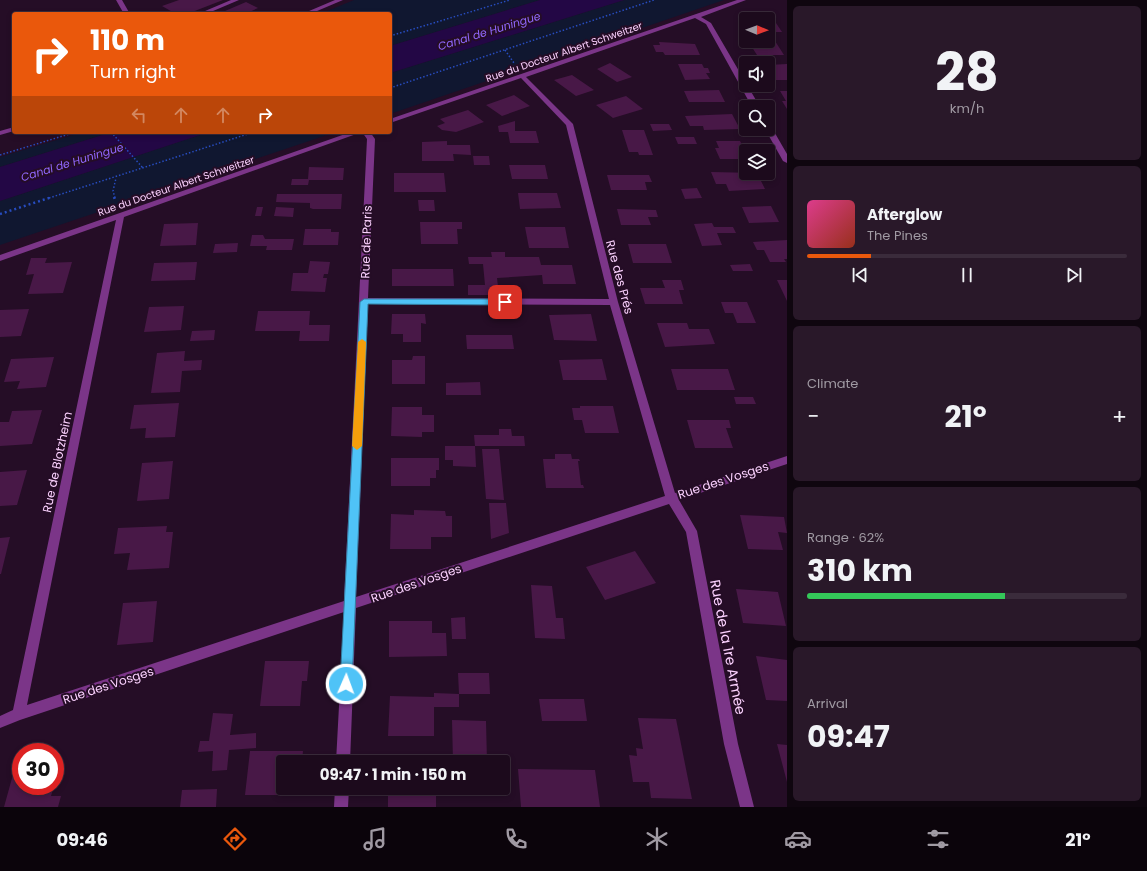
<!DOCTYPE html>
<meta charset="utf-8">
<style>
body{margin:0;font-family:Poppins,sans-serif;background:#291829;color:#f1f3f6;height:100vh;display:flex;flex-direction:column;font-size:15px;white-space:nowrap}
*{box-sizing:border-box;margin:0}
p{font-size:13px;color:#a09aa3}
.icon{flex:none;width:22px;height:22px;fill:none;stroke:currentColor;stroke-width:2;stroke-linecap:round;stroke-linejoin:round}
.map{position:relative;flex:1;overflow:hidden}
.panel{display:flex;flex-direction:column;gap:6px;padding:6px;background:#0f060f;width:360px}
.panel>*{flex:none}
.guide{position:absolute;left:12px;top:12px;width:380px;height:122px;border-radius:4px;box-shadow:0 2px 6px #0003,0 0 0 1px #3a2b3b;background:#ea580c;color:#fff;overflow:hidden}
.needle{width:26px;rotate:91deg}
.fabs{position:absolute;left:739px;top:12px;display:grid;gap:8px}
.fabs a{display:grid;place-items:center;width:36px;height:36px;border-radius:4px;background:#1c0a1c;box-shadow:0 2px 6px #0003,0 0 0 1px #3a2b3b;font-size:20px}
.speed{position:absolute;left:12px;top:743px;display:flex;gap:8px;font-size:20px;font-weight:700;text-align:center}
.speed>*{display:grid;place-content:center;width:52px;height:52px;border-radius:50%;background:#1c0a1c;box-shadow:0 2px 6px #0003,0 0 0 1px #3a2b3b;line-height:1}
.speed .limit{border:6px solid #d22;background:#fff;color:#111}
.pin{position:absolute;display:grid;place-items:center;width:34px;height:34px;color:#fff;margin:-17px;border-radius:8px;box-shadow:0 2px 6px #0006}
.me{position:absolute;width:44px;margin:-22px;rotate:2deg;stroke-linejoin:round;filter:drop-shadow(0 0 3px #0008)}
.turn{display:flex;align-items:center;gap:14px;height:84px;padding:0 12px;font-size:18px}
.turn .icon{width:52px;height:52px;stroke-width:2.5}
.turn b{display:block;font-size:28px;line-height:34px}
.lanes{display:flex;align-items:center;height:38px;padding:0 12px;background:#0003;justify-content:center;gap:20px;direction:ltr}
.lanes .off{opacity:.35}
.big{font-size:30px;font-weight:700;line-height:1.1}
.panel .widget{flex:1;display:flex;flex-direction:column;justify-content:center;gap:6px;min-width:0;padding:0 14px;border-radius:6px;background:#291829}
.panel .dial{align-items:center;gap:0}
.dial b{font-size:52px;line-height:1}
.song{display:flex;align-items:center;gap:12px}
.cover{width:48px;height:48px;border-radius:6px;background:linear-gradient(135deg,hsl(330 70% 55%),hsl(10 70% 35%))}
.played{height:4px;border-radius:2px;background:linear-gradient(90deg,#ea580c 20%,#3a2b3b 20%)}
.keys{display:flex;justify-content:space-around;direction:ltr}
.heat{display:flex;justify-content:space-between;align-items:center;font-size:22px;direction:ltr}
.charge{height:6px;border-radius:3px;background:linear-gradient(90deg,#34c759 62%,#3a2b3b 0)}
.trip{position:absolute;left:276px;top:755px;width:234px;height:40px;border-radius:4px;background:#1c0a1c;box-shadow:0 2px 6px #0003,0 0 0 1px #3a2b3b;font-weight:700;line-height:40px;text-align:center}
.dock{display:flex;height:64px;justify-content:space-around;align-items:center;background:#0b040b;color:#a09aa3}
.dock .icon{width:28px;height:28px}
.dock .on{color:#ea580c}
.dock b{font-size:18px;color:#f1f3f6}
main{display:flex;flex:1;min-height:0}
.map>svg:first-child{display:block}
</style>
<main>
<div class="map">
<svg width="787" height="807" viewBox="0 0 787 807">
<rect width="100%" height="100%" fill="#250d26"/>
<path fill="#101730" d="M 354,0 L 540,0 L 390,46 L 390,14 L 320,14 Z
M 624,0 L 724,0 L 390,114 L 390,73 Z
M 83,132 L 112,132 L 0,167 L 0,157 Z
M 209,132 L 336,132 L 0,245 L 0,201 Z"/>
<path fill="#230745" d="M 540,0 L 624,0 L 390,73 L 390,46 Z
M 112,132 L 209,132 L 0,201 L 0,167 Z"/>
<path fill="#481847" d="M 179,0 L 223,0 L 187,14 L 176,14 L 162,6 Z
M 246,2 L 258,8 L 245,14 L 218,14 Z
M 744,17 L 772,17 L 782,32 L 768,32 L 768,19 L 746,19 L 746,21 Z
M 748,41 L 775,41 L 784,55 L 757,55 Z
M 659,42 L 695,44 L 700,55 L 665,55 L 663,52 L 656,52 L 653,45 L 660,45 Z
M 610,63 L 632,77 L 617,82 L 597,69 Z
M 678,64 L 702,64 L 704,68 L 708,68 L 710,73 L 706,73 L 710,79 L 685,80 Z
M 787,64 L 787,80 L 772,80 L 768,73 L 768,65 Z
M 572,75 L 594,90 L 576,96 L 554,80 Z
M 719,90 L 725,102 L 689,102 L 684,91 Z
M 780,91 L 787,91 L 787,109 L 782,101 L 786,101 Z
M 514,95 L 530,106 L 502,116 L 486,105 Z
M 626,96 L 643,109 L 613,118 L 596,105 Z
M 468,110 L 484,122 L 456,132 L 442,130 L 437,126 L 445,123 L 440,119 Z
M 732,114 L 740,129 L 704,130 L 703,126 L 690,126 L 685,116 Z
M 515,121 L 515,131 L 536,131 L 539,143 L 510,143 L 508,132 L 499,132 L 498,126 Z
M 650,124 L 669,124 L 672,130 L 653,131 Z
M 622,130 L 644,130 L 653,155 L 639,155 L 638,152 L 629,152 Z
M 675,137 L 694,137 L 697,144 L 678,144 Z
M 447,141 L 447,145 L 470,145 L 471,155 L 453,154 L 454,161 L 422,161 L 422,142 Z
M 716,141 L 740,141 L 746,153 L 746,159 L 720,159 L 715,148 L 719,148 Z
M 473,156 L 489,156 L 490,165 L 474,165 Z
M 509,165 L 545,165 L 548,179 L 512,179 Z
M 309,167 L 344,168 L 343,180 L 309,180 L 308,185 L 291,185 L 292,179 L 308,179 Z
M 711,172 L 757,173 L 765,189 L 729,191 L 726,184 L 716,184 Z
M 394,173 L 444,173 L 446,192 L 394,192 Z
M 607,175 L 649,175 L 652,182 L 645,182 L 647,190 L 611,190 Z
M 697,188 L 702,198 L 685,199 L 681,189 Z
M 518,193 L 557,193 L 561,208 L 520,209 Z
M 277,194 L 342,194 L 341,209 L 313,209 L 310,208 L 310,203 L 276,202 Z
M 418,200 L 434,200 L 435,211 L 419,211 Z
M 771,206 L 779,222 L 749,223 L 742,207 Z
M 257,207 L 263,207 L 261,216 L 255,216 Z
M 276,207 L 294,208 L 293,217 L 274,216 Z
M 617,209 L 656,210 L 658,217 L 648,217 L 651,225 L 621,225 Z
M 420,222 L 462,222 L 462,229 L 457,229 L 458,244 L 421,244 Z
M 198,223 L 196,245 L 160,246 L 164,224 Z
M 712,223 L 714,227 L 733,227 L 736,233 L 717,233 L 722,245 L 702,246 L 694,224 Z
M 525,227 L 565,227 L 569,248 L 529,248 Z
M 305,229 L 331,229 L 331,232 L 339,232 L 338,245 L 303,245 Z
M 252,235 L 263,235 L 265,239 L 294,239 L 292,250 L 266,250 L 267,246 L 250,246 Z
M 787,240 L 787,259 L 784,259 L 786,262 L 770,262 L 764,250 L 757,250 L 753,242 Z
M 238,243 L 237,252 L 213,253 L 215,244 Z
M 628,244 L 666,244 L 672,263 L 633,263 Z
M 491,252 L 505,252 L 505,257 L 539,257 L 541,265 L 572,265 L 576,284 L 543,284 L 542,275 L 497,278 L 499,295 L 468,295 L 468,285 L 485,285 L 483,264 L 469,264 L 468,257 L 492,257 Z
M 31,258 L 47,258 L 45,263 L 72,262 L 63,293 L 28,294 L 34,274 L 26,275 Z
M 310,261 L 330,262 L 328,274 L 324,274 L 323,278 L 327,278 L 325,292 L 291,291 L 293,273 L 308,273 Z
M 197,262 L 195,280 L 151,281 L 154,263 Z
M 750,264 L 753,271 L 733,271 L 730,265 Z
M 392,269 L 453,269 L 454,286 L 392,286 Z
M 662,280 L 681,280 L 684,290 L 679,290 L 683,304 L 645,304 L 640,288 L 665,288 Z
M 777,280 L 787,280 L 787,301 Z
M 721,302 L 747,302 L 756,323 L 737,323 L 733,313 L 725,313 Z
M 184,306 L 181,330 L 144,332 L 149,307 Z
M 29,309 L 21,336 L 0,337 L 0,310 Z
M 258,311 L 310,311 L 309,325 L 330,325 L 329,341 L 299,341 L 300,331 L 255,331 Z
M 392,314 L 425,314 L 426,324 L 421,323 L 421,342 L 403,342 L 403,334 L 391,334 Z
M 591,314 L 597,341 L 554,340 L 549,315 Z
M 657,323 L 687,323 L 689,329 L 709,329 L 715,344 L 665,347 Z
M 215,330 L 214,340 L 190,341 L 192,331 Z
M 466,335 L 512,335 L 514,349 L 467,349 Z
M 185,351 L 184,361 L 202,360 L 201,370 L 182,371 L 180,392 L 151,393 L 157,353 Z
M 413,356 L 425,356 L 425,384 L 392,384 L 392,360 L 412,360 Z
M 54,357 L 46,387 L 17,389 L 20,381 L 4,382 L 11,359 Z
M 602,359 L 607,380 L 563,380 L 559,360 Z
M 671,369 L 728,369 L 735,390 L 677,390 Z
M 480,382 L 481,395 L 446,395 L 446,383 Z
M 734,397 L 753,397 L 756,404 L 736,404 Z
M 179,403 L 175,437 L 145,438 L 146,428 L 130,429 L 134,405 Z
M 580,406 L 613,406 L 619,433 L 585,433 L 582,420 L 574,420 L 572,408 L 580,408 Z
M 392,407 L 422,407 L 422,415 L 434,415 L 434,432 L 422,432 L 422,437 L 391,436 Z
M 42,410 L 32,444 L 0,446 L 0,422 L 9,422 L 12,411 Z
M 687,420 L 729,420 L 731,428 L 726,428 L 733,448 L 695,448 Z
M 499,429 L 511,429 L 512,436 L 524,436 L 525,446 L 475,446 L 474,435 L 499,435 Z
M 445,446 L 475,446 L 476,467 L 453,466 L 453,460 L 445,460 Z
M 482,449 L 499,449 L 504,500 L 486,499 Z
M 555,454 L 571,454 L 572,459 L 579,459 L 580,461 L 578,461 L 581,485 L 583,485 L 584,488 L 546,488 L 543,459 L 555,459 Z
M 391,458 L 439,458 L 439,470 L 436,470 L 436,478 L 430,478 L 430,486 L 391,486 Z
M 173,461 L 169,499 L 137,501 L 142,463 Z
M 27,470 L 17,505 L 0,506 L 0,472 Z
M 489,503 L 506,503 L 509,533 L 491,539 Z
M 414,510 L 445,511 L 446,516 L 452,516 L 452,537 L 431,537 L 431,549 L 390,549 L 391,514 L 414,515 Z
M 740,515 L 784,517 L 787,533 L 778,532 L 783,550 L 748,549 Z
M 167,526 L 166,532 L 173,532 L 169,568 L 127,570 L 130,553 L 114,554 L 118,528 Z
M 10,537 L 1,574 L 0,574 L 0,538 Z
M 635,551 L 656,583 L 605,600 L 586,567 Z
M 531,585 L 552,586 L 556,618 L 563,618 L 565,639 L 535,638 Z
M 736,589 L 778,592 L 786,626 L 743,623 Z
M 157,601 L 153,642 L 117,645 L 123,603 Z
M 465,617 L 466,639 L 452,639 L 451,618 Z
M 389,621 L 432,621 L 432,633 L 446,633 L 447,656 L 389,657 Z
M 756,656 L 787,660 L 787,701 L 766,700 Z
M 265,661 L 309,661 L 307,681 L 302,681 L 300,706 L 260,706 Z
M 458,673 L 489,673 L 490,694 L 459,694 Z
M 434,693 L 459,694 L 459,707 L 434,707 L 434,736 L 388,736 L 390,696 L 434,697 Z
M 539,699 L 584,699 L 587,721 L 542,721 Z
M 213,713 L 233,714 L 230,735 L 256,733 L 256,748 L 229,750 L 227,770 L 212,771 L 213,751 L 198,752 L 200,741 L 209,741 Z
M 638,718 L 676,719 L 692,799 L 651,798 L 649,782 L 633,782 L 629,755 L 637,756 L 636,748 L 643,749 Z
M 452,720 L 486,721 L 487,762 L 453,762 Z
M 777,744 L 787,745 L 787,782 Z
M 250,751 L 303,751 L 302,762 L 283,762 L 283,788 L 300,788 L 299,795 L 245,795 Z
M 518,769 L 595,770 L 600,807 L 521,807 Z
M 14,771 L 21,771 L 21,786 L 54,786 L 51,796 L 61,796 L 58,807 L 4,807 Z
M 388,788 L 436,788 L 436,807 L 388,807 Z
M 217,789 L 216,807 L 180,807 L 182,790 Z"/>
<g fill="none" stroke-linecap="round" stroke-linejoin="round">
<path stroke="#274cbe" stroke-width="1.5" stroke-dasharray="1.5 2" stroke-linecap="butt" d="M 390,36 L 510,0
M 505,50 L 514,63
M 390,88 L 654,0
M 111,132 L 143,168
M 0,155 L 76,132
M 49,198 L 254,132
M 115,198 L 113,191 L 116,178"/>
<path stroke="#274cbe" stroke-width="2.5" stroke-dasharray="2 3" stroke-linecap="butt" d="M 114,197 L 115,200
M 0,214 L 52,197"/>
<path fill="#7b3588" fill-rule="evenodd" d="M 116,0 L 122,0 L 130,14 L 124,14 Z
M 231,0 L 239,0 L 206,14 L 198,14 Z
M 335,0 L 343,0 L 310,14 L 302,14 Z
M 737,0 L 746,0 L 701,17 L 711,23 L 760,107 L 752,107 L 706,24 L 695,18 L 526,77 L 573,124 L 618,302 L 675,493 L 787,456 L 787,464 L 679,500 L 697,531 L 738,744 L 754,807 L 740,807 L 724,744 L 686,532 L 669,504 L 356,608 L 350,762 L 336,762 L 344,612 L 20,720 L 0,728 L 0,716 L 13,710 L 116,220 L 0,261 L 0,255 L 351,132 L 362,132 L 124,217 L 27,705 L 344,601 L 367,139 L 362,132 L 370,132 L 375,139 L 368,298 L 609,299 L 566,125 L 521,78 L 390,123 L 390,119 ZM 368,304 L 610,305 L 665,496 L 356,597 Z
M 768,126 L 772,128 L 787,154 L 787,163 L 783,161 L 765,129 L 768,129 Z
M 14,127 L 14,131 L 0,135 L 0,131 Z
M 335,788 L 349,788 L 348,807 L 334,807 Z"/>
</g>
<path fill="#4fc3f7" stroke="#337fa1" d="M 364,299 L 505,299 L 509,302 L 505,305 L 368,304 L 352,684 L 350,687 L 346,689 L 342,687 L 340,684 L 360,302 Z"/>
<path fill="#f59e0b" d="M 362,339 L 366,342 L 362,446 L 357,450 L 352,446 L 358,342 Z"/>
<g text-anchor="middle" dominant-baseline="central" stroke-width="4" stroke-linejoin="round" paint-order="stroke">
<g font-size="10" fill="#fcd2ff" stroke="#250d26">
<text transform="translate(564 52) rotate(-19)">Rue du Docteur Albert Schweitzer</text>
<text transform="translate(176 186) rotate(-19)">Rue du Docteur Albert Schweitzer</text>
</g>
<g font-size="11" font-style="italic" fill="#9268ff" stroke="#250d26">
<text transform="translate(489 31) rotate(-17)">Canal de Huningue</text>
<text transform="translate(72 162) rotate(-17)">Canal de Huningue</text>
</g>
<g font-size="12" fill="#fcd2ff" stroke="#250d26">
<text transform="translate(366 242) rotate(-88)">Rue de Paris</text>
<text transform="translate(620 277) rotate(75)">Rue des Prés</text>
<text transform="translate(57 462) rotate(-78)">Rue de Blotzheim</text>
<text transform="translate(723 480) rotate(-18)">Rue des Vosges</text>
<text transform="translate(416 583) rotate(-19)">Rue des Vosges</text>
<text transform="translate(108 685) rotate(-18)">Rue des Vosges</text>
</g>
<g font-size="14" fill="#fcd2ff" stroke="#250d26">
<text transform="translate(728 647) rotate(79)">Rue de la 1re Armée</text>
</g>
</g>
</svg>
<div class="fabs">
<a><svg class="needle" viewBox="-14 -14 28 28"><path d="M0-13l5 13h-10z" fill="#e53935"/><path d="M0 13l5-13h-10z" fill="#a09aa3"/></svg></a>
<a><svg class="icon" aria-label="sound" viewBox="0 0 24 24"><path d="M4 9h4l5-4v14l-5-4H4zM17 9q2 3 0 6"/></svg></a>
<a><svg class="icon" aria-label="search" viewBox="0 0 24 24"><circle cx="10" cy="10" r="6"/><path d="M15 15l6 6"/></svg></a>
<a><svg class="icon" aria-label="layers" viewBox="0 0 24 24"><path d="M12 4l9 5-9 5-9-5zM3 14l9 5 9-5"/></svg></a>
</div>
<div class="speed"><div class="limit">30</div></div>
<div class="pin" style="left:505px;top:302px;background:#d93025"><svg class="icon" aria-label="arrive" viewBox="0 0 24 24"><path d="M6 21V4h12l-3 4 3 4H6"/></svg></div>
<svg class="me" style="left:346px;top:684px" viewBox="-20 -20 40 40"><circle r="17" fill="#4fc3f7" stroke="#fff" stroke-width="3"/><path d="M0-11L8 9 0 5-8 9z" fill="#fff"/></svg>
<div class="trip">09:47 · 1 min · 150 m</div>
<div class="guide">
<div class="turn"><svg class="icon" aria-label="right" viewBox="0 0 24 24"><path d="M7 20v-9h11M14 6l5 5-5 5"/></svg><div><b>110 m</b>Turn right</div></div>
<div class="lanes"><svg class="icon off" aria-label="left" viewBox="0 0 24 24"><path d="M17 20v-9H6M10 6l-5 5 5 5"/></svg><svg class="icon off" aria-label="ahead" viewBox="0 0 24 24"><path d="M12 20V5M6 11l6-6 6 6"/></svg><svg class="icon off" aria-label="ahead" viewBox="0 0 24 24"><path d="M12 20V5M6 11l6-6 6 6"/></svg><svg class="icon" aria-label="right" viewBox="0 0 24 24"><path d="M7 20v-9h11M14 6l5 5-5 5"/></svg></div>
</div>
</div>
<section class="panel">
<div class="widget dial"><b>28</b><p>km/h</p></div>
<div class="widget">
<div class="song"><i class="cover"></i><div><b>Afterglow</b><p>The Pines</p></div></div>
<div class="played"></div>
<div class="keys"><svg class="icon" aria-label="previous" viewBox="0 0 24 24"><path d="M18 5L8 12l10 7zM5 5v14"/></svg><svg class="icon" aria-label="pause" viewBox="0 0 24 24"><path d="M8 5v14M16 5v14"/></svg><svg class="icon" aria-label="next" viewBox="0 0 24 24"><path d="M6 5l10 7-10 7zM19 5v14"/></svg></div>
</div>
<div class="widget"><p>Climate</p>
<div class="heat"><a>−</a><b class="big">21°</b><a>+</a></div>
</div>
<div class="widget"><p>Range · 62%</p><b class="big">310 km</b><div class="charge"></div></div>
<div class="widget"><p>Arrival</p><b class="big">09:47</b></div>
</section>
</main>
<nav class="dock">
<b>09:46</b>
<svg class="icon on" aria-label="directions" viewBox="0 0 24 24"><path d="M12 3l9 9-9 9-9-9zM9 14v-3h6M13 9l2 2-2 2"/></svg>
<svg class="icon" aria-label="music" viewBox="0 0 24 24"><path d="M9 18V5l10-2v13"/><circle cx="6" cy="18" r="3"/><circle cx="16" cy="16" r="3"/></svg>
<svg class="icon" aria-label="phone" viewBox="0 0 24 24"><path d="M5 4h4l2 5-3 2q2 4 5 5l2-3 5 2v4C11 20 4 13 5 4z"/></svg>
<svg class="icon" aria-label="climate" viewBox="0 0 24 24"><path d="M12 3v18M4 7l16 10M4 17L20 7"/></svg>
<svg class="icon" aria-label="car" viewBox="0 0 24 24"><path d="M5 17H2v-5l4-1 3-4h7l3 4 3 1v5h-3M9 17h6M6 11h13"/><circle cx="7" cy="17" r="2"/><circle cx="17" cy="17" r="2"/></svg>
<svg class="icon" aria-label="filters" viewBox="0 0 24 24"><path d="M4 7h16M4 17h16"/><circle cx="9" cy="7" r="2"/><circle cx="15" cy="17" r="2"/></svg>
<b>21°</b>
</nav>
